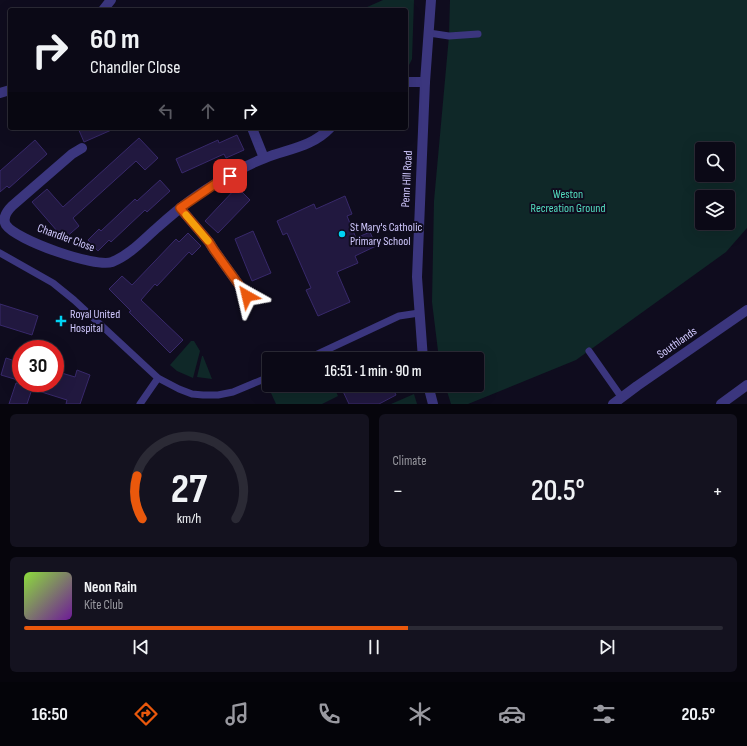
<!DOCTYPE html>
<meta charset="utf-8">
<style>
body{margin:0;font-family:"Sofia Sans Condensed",sans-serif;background:#14121f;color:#f1f3f6;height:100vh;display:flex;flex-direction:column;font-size:15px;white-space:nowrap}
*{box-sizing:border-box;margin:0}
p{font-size:13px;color:#9a9aa1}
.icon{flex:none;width:22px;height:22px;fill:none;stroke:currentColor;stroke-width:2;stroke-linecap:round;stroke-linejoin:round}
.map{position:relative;height:404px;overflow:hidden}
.drawer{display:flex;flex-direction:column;gap:10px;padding:10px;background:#06050c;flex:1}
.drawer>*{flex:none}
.hud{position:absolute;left:8px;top:8px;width:400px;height:122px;border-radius:4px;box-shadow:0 4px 16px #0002,0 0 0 1px #2b2a35;background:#0b0916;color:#f1f3f6;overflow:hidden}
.controls{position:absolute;left:695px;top:142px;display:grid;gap:8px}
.controls a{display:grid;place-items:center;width:40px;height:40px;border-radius:4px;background:#0b0916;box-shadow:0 4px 16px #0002,0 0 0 1px #2b2a35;font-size:20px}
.speed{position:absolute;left:12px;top:340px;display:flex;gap:8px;font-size:20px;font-weight:700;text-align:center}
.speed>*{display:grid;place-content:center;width:52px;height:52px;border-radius:50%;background:#0b0916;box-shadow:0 4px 16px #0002,0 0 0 1px #2b2a35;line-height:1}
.speed .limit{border:6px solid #d22;background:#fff;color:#111}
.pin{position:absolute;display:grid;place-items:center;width:34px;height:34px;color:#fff;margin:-17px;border-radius:8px;box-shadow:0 2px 6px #0006}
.me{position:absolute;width:44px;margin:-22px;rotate:323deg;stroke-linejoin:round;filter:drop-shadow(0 0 3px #0008)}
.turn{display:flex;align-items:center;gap:14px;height:84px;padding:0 16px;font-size:18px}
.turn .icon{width:52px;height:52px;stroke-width:2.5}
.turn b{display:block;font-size:28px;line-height:34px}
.lanes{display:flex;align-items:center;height:38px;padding:0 16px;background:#0003;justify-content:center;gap:20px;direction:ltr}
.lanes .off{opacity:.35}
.big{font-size:30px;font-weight:600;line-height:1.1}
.drawer .tile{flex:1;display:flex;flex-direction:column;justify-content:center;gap:6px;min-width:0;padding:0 14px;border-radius:6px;background:#14121f}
.drawer .dial{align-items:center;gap:0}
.dial svg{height:104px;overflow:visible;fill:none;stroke:#2b2a35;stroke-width:7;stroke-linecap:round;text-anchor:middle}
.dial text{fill:#f1f3f6;stroke:none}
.song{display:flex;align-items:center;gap:12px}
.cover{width:48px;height:48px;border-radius:6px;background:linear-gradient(135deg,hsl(90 70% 55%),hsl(280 70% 35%))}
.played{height:4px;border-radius:2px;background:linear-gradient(90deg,#ea580c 55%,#2b2a35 55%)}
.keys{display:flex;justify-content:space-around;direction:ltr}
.heat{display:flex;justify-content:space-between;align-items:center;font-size:22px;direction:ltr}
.drawer .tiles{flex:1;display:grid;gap:10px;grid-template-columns:1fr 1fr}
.tile:last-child{grid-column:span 2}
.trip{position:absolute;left:262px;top:352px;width:222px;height:40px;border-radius:4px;background:#0b0916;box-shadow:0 4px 16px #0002,0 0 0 1px #2b2a35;font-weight:600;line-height:40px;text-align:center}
.menu{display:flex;height:64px;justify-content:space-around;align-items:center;background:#040409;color:#9a9aa1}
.menu .icon{width:28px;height:28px}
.menu .on{color:#ea580c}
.menu b{font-size:18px;color:#f1f3f6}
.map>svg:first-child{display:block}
</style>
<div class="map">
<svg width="747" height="404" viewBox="0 0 747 404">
<rect width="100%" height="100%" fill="#0f0c1e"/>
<path fill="#0f2828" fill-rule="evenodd" d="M 383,0 L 414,0 L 412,59 L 409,65 L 406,68 L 406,10 L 366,10 L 365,8 Z
M 450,0 L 747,0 L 747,228 L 726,252 L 576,360 L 468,404 L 451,404 L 445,385 L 477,385 L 477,359 L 439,359 L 432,302 L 434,201 L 449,36 ZM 702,149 L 728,149 L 728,175 L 702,175 ZM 702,197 L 728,197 L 728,223 L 702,223 Z
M 191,341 L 194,341 L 200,351 L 193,378 L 177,371 L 170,365 Z
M 202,356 L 203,356 L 212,379 L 197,377 Z
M 289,385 L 333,385 L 338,396 L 322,404 L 276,404 L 271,393 Z
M 414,394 L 417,404 L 391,404 Z"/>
<path fill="#21183f" stroke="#38296b" d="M 78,128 L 116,128 L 84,142 Z
M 237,135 L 244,150 L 226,158 L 224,154 L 182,173 L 176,159 L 218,140 L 219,143 Z
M 139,138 L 158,158 L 145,170 L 136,161 L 73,218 L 79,226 L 64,239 L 32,202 L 47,189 L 63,207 Z
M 35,140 L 47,154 L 9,188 L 7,186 L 0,192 L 0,171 Z
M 160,180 L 170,191 L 147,212 L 145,210 L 111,242 L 109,240 L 98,251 L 88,240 L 99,229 L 101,231 L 135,199 L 137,201 Z
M 237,187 L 250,200 L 218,233 L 205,221 Z
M 345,196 L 352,214 L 347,216 L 356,238 L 370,232 L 376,246 L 355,256 L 358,263 L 337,272 L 350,302 L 318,316 L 306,290 L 311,288 L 287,233 L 283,235 L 277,221 L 314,204 L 316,209 Z
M 253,231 L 271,273 L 252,281 L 235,239 Z
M 188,233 L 201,246 L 192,255 L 189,252 L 157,286 L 155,284 L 141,300 L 183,340 L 170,353 L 129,312 L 131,311 L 109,289 L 122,276 L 132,285 L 176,239 L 179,242 Z
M 0,304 L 38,316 L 32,335 L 0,325 Z
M 6,358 L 21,363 L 21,381 L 1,375 Z
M 77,370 L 90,375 L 80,404 L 66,404 L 67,400 L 32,389 L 27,404 L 9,404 L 16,383 L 55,383 L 55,371 L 75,377 Z
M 340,385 L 391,385 L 396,395 L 379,404 L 349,404 Z"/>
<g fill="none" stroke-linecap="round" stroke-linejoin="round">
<path stroke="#3b367e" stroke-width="7" d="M 429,33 L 449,36 L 478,34
M 0,253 L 53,283 L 74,300 L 158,378 L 179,389 L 192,394 L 203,395 L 218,395 L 233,392 L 269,377
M 589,351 L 622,398
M 307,359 L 399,316 L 419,313
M 140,404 L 158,378"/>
<path stroke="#3b367e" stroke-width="10" d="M 103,10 L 111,0
M 406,82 L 425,82
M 0,93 L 10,90
M 252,128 L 264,158
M 82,148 L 72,154 L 12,206 C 7,211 2,218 6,225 C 16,240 95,268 112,262 C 130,255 144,239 158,227 C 177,210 196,194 219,182 C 233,173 249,164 265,158 C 288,149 312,147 330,128
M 180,208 L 209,242 L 214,250 L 247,296
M 613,404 L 637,386 L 747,310
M 721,404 L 747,385"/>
<path stroke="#3b367e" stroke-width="10" d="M 423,359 L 417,277 L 425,82 L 431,0
M 428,385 L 433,404"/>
</g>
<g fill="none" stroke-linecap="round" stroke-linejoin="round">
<defs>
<path id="route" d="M 230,176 L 218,182 L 180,208 L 209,242 L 214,250 L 247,296"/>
</defs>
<use href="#route" stroke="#983908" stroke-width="10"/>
<use href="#route" stroke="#ea580c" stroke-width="7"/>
<path stroke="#f59e0b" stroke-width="7" d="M 186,215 L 208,241"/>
</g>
<g fill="#00d3f4" stroke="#0f0c1e" stroke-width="1.5">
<circle cx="342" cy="234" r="4"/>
<path d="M59 315h4v4h4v4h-4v4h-4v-4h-4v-4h4z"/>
</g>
<g text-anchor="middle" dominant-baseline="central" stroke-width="4" stroke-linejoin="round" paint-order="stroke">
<g font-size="12" fill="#d1c9ff" stroke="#0f0c1e">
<text transform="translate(407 179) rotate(-87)">Penn Hill Road</text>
<text transform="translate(66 238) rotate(20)">Chandler Close</text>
<text transform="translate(677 343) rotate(-35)">Southlands</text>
</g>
<g font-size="12" fill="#54dfc1" stroke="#0f0c1e">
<text x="568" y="194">Weston<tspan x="568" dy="14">Recreation Ground</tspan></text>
</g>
<g font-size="12" fill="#d1c9ff" stroke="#0f0c1e" text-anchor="start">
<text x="350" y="227">St Mary's Catholic<tspan x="350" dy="14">Primary School</tspan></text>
<text x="70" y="314">Royal United<tspan x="70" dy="14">Hospital</tspan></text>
</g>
</g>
</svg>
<div class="controls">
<a><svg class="icon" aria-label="search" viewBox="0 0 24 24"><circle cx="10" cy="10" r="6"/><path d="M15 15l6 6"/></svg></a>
<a><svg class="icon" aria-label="layers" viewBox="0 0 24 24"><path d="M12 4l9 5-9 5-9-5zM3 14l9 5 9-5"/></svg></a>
</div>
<div class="speed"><div class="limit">30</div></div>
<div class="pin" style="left:230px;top:176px;background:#d93025"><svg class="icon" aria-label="arrive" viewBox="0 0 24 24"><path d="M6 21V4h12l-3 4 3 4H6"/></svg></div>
<svg class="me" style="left:247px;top:296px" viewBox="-20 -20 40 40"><path d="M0-17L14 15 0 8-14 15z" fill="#ea580c" stroke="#fff" stroke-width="4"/></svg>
<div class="trip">16:51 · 1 min · 90 m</div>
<div class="hud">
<div class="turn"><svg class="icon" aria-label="right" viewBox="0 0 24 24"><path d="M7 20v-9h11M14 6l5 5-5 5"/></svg><div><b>60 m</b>Chandler Close</div></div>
<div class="lanes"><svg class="icon off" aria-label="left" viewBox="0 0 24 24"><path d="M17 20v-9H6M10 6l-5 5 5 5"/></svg><svg class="icon off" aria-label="ahead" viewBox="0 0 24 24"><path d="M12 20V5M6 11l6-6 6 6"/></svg><svg class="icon" aria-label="right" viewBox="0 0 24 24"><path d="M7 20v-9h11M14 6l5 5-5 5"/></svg></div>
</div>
</div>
<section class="drawer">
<div class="tiles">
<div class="tile dial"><svg viewBox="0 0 100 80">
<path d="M14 69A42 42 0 1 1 86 69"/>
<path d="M14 69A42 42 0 0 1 10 36" stroke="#ea580c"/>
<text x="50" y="56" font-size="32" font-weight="700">27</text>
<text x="50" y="72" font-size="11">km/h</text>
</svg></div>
<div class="tile"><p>Climate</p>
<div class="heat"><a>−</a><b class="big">20.5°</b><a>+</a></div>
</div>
<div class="tile">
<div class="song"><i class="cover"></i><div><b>Neon Rain</b><p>Kite Club</p></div></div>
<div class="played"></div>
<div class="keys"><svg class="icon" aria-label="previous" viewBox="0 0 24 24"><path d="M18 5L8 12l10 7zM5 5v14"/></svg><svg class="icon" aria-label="pause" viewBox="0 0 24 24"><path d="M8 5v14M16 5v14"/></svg><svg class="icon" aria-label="next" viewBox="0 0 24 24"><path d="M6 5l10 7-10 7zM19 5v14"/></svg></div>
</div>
</div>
</section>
<nav class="menu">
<b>16:50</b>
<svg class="icon on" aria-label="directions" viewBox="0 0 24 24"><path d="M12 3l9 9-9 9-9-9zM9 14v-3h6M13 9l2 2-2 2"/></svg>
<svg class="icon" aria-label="music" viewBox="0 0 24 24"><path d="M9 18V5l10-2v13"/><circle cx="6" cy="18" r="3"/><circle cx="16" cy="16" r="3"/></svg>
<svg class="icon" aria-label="phone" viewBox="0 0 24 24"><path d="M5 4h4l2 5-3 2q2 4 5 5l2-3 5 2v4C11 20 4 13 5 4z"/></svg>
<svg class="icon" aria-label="climate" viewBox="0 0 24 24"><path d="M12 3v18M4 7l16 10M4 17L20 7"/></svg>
<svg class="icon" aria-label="car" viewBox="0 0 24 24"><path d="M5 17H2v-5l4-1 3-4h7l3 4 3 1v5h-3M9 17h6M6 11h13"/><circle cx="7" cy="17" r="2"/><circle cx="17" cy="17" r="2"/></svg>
<svg class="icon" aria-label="filters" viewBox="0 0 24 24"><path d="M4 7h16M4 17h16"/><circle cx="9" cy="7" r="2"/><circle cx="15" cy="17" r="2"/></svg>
<b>20.5°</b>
</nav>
